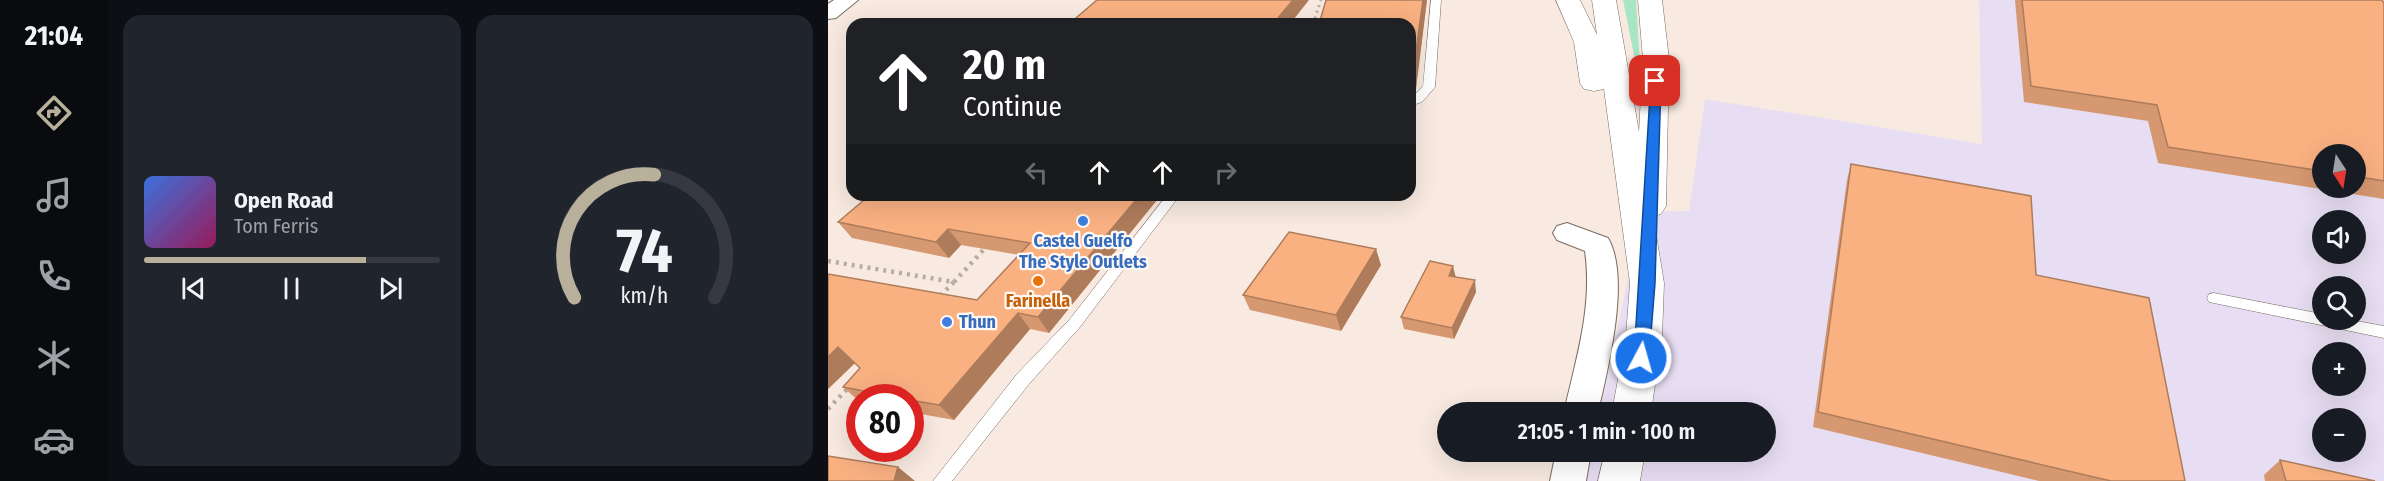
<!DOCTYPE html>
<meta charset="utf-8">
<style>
body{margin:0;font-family:"Fira Sans Condensed",sans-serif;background:#20242c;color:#f1f3f6;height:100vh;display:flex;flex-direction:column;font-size:22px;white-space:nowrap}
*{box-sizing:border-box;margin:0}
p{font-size:20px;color:#9ea1a6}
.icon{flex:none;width:33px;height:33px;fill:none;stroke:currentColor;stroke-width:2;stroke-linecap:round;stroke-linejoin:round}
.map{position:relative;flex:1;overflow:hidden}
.details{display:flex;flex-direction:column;gap:15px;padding:15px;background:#0d0f14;width:720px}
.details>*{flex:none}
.hud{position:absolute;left:18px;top:18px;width:570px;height:183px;border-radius:18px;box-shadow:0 6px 24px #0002;background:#202124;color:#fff;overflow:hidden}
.needle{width:39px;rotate:168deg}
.controls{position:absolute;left:1484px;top:144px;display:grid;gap:12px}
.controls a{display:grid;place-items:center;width:54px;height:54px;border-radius:50%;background:#171b24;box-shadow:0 6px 24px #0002;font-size:30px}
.speed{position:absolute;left:18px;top:384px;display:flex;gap:12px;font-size:30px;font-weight:700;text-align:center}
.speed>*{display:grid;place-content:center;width:78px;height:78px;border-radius:50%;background:#171b24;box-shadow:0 6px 24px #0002;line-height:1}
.speed .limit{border:9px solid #d22;background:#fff;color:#111}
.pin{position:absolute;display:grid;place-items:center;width:51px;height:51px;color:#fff;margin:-26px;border-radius:12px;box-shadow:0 3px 9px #0006}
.me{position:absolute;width:66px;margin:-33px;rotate:6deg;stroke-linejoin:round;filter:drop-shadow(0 0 4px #0008)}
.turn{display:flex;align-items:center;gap:21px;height:126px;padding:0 18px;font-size:27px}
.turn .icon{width:78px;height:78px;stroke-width:2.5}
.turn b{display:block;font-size:42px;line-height:51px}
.lanes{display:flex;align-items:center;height:57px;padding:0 18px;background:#0003;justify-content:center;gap:30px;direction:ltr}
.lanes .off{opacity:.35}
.details .widget{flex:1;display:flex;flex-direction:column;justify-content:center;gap:9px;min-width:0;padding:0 21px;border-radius:18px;background:#20242c}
.details .dial{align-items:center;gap:0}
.dial svg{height:156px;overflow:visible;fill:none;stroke:#363941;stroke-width:7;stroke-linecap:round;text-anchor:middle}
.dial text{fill:#f1f3f6;stroke:none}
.song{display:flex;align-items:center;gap:18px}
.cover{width:72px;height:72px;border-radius:9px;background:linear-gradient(135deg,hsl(220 70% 55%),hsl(330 70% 35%))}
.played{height:6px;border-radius:3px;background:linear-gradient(90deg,#b9b09c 75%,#363941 75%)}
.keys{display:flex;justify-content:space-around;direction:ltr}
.details .tiles{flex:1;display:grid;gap:15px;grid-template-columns:repeat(2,1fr)}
.trip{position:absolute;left:609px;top:402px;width:339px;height:60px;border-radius:30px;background:#171b24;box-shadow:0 6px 24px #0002;font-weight:600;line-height:60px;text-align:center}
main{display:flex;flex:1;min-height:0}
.dock{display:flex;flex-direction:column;width:108px;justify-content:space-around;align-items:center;background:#090b0e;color:#9ea1a6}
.dock .icon{width:42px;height:42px}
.dock .on{color:#b9b09c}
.dock b{font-size:27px;color:#f1f3f6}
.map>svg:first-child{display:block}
</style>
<main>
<nav class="dock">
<b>21:04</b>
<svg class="icon on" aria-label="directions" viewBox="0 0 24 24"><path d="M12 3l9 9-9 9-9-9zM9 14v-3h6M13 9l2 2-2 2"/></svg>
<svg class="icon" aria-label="music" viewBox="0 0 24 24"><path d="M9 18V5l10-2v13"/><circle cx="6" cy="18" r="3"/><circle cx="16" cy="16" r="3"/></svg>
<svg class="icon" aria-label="phone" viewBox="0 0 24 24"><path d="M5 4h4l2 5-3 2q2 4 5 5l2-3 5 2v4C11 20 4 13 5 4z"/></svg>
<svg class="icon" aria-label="climate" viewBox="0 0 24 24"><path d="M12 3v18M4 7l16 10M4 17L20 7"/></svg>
<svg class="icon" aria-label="car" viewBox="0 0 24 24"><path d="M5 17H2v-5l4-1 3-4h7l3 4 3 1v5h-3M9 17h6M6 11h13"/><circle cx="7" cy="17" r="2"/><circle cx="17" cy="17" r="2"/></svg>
</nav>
<section class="details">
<div class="tiles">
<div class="widget">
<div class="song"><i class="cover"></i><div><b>Open Road</b><p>Tom Ferris</p></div></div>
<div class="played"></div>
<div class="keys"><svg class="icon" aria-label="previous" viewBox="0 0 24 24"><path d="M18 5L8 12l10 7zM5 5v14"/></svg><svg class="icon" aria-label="pause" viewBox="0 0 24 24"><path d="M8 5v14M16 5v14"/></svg><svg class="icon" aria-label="next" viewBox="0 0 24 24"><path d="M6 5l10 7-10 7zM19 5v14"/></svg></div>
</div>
<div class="widget dial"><svg viewBox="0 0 100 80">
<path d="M14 69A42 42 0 1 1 86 69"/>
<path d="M14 69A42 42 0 0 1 55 6" stroke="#b9b09c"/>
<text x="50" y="56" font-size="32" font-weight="700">74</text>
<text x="50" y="72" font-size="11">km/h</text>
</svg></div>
</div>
</section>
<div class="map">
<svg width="1556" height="481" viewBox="0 0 1556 481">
<rect width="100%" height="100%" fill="#f8eae0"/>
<path fill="#e8def3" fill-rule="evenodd" d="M 1151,0 L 1556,0 L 1556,481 L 758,481 L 764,452 L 938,452 L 938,412 L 772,412 L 814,212 L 861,211 L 877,99 L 1154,144 ZM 1494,154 L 1527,154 L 1527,188 L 1494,188 ZM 1494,220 L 1527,220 L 1527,254 L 1494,254 ZM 1494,286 L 1527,286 L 1527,320 L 1494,320 ZM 1494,352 L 1527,352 L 1527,386 L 1494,386 ZM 1494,418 L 1527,418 L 1527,452 L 1494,452 Z"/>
<path fill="#a8e5c5" d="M 795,0 L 808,0 L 814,95 Z"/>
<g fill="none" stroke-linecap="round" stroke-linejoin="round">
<defs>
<path id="lane" d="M 603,0 L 613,0 L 607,87 L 594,102 L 582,106 L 582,99 L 595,86 Z
M 339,195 L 352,195 L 252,327 L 201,384 L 124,481 L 105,481 L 189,374 L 242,319 Z
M 1386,293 L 1494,314 L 1494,320 L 1523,320 L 1556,326 L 1556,338 L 1381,302 L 1379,298 L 1381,294 Z"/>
<path id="street" d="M 6,0 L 30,0 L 8,18 L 0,19 L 0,4 Z
M 739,223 L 780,238 C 803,277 780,369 770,412 L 736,412 C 748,359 765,306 757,251 L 729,240 L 725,233 L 729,226 Z
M 728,452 L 763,452 L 758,481 L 722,481 Z"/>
<path id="highway" d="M 728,0 L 752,0 L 769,35 L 764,0 L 788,0 L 811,132 L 815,59 L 810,0 L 834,0 L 841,59 L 838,206 L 833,214 L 825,216 L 836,283 L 834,336 L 823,412 L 784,412 L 798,336 L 802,283 L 776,89 L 766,91 L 756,89 L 752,83 L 746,42 Z
M 777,452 L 817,452 L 812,481 L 770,481 Z"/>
</defs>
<use href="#lane" stroke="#786b63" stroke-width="1"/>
<use href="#street" stroke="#786b63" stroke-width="2"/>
<use href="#highway" stroke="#786b63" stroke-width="1"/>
<path stroke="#b7aca4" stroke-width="3" stroke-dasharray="2 4" stroke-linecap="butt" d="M 485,24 L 493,0"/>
<path stroke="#b7aca4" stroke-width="4.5" stroke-dasharray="3 5" stroke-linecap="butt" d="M 0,261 L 126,282 L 111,297
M 126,282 L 158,247
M 0,409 L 21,387"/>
<use href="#lane" fill="#fff" fill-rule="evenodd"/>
<use href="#street" fill="#fff" fill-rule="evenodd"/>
<use href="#highway" fill="#fff" fill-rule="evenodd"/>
</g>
<path fill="#d69870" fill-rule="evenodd" d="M 498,0 L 599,0 L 588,88 L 582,88 L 582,24 Z
M 1187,0 L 1554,0 L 1556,3 L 1556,199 L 1330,163 L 1320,121 L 1196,102 ZM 1494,154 L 1527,154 L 1527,188 L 1494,188 Z
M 1023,164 L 1208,275 L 1357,481 L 1211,481 L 985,427 L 1019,180 Z
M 42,195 L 333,195 L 221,333 L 202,329 L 126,420 L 82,412 L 82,398 L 32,398 L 32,402 L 15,387 L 32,368 L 27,363 L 0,389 L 0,274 L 149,300 L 191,255 L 133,245 L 121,258 L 24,238 L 10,222 Z
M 553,265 L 513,331 L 422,310 L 415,295 Z
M 628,277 L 648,292 L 626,339 L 576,329 L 573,317 Z
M 1452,460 L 1547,481 L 1437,481 L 1436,475 Z"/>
<path fill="#ae7c5b" d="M 465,0 L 481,0 L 462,24 L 445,24 Z
M 595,0 L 599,0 L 588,88 L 585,72 Z
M 312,195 L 333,195 L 221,333 L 210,317 Z
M 120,229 L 133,245 L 121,258 L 108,242 Z
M 548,249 L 553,265 L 513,331 L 508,315 Z
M 625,266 L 628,278 L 621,276 Z
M 647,280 L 648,292 L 626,339 L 624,328 Z
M 190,313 L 202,329 L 126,420 L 111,405 Z
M 10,347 L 27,363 L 0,389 L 0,357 Z
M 70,467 L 87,481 L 66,481 Z"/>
<path fill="#f9b182" stroke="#ae7c5b" stroke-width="1.5" d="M 269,0 L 465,0 L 445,24 L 241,24 Z
M 498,0 L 595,0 L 585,72 L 582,72 L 582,24 L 491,24 Z
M 1194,0 L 1554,0 L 1556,3 L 1556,181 L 1527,176 L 1527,154 L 1494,154 L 1494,171 L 1340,147 L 1329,105 L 1203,86 Z
M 1023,164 L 1203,196 L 1208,275 L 1321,298 L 1357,481 L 1283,481 L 990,412 Z
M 42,195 L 312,195 L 210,317 L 190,313 L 111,405 L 82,400 L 82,398 L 72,398 L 15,387 L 32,368 L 10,347 L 0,357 L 0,274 L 149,300 L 202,243 L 120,229 L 108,242 L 10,222 Z
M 461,232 L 548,249 L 508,315 L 415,295 Z
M 602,261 L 625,266 L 621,276 L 647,280 L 624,328 L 573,317 Z
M 0,456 L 70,467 L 66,481 L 0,481 Z
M 1452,460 L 1547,481 L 1458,481 Z"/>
<path fill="#1a73e8" stroke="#114b97" stroke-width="1.5" d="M 823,79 L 833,81 L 827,283 L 821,358 L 813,365 L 806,358 Z"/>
<g fill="#3f7fe0" stroke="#fff9f5" stroke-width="2">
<circle cx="255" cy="221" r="6"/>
<circle cx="119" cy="322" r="6"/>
</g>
<circle fill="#e8710a" stroke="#fff9f5" stroke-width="2" cx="210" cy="281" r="6"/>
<g text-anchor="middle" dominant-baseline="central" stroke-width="4.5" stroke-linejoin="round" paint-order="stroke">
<g font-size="18" font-weight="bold" fill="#366cbe" stroke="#fff9f5">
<text x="255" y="241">Castel Guelfo<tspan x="255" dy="21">The Style Outlets</tspan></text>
<text x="131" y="322" text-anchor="start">Thun</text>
</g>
<g font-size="18" font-weight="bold" fill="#c56008" stroke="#fff9f5">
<text x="210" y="301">Farinella</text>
</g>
</g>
</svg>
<div class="controls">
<a><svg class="needle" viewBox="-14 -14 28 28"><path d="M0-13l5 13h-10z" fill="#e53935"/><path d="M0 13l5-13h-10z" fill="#9ea1a6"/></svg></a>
<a><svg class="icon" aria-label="sound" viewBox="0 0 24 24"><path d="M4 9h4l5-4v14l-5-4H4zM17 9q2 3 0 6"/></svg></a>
<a><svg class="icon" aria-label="search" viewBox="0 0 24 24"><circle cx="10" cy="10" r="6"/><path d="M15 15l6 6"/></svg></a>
<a>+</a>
<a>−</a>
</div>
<div class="speed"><div class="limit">80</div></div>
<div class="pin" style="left:827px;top:81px;background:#d93025"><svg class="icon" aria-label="arrive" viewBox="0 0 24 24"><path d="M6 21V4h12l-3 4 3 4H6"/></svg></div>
<svg class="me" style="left:813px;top:358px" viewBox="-20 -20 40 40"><circle r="17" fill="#1a73e8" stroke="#fff" stroke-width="3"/><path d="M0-11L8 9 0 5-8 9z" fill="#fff"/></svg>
<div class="trip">21:05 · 1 min · 100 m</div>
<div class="hud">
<div class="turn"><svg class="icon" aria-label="ahead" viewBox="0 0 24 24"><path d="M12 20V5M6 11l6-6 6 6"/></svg><div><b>20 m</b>Continue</div></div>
<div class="lanes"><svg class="icon off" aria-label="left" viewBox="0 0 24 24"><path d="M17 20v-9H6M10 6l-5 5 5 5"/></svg><svg class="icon" aria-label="ahead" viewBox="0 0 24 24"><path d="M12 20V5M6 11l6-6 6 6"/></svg><svg class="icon" aria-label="ahead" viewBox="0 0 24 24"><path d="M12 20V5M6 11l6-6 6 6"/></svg><svg class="icon off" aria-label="right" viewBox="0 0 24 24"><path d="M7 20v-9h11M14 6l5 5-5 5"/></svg></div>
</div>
</div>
</main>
